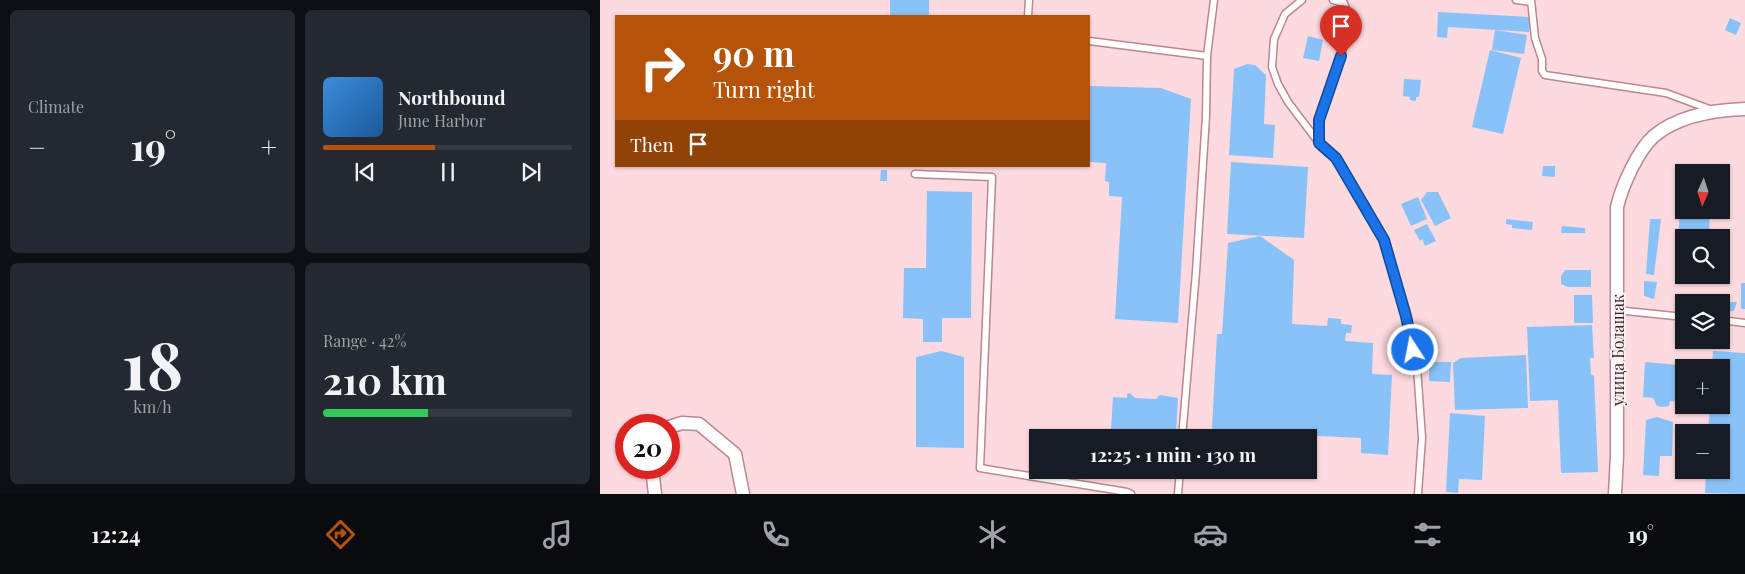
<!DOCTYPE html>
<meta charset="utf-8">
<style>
body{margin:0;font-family:"Playfair Display",serif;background:#242831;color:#f1f3f6;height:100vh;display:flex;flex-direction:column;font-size:19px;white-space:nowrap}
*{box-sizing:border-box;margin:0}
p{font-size:16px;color:#9ea1a6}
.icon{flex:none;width:28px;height:28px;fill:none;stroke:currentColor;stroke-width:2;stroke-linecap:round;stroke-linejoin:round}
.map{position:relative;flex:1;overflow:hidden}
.details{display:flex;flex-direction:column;gap:10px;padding:10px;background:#0d0f14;width:600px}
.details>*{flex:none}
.banner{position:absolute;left:15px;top:15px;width:475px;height:152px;border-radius:0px;box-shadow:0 1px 4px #0004;background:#b45309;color:#fff;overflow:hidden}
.needle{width:32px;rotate:183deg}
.fabs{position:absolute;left:1075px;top:164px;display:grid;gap:10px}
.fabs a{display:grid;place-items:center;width:55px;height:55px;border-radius:0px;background:#171b24;box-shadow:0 1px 4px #0004;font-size:25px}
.speed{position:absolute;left:15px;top:414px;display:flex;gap:10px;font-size:25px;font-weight:700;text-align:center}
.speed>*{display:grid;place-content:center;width:65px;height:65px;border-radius:50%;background:#171b24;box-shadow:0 1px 4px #0004;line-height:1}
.speed .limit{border:8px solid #d22;background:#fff;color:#111}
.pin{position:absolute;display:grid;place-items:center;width:42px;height:42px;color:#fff;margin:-51px -21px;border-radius:50% 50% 50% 0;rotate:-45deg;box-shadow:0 0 5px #0007}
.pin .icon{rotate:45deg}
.me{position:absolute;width:55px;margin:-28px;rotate:349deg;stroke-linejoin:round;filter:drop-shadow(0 0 4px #0008)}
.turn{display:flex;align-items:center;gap:18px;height:105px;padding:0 15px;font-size:22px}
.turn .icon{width:65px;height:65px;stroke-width:2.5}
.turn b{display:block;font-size:35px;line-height:42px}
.then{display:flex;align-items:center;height:48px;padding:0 15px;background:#0003;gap:10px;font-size:19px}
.big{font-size:38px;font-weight:700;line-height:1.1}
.details .tile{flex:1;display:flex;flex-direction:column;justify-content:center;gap:8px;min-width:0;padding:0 18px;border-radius:8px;background:#242831}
.details .dial{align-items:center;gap:0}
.dial b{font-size:65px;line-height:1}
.song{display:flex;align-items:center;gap:15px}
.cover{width:60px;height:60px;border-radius:8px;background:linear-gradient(135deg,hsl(210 70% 55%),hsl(210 70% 35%))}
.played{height:5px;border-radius:2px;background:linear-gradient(90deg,#b45309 45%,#363941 45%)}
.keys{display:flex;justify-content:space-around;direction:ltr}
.heat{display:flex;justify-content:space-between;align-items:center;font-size:28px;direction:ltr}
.charge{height:8px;border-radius:4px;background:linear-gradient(90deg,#34c759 42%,#363941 0)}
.details .tiles{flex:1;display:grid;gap:10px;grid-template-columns:repeat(2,1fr)}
.trip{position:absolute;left:429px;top:429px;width:288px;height:50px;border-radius:0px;background:#171b24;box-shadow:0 1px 4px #0004;font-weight:700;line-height:50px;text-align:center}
.tabs{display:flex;height:80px;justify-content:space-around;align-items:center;background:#090b0e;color:#9ea1a6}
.tabs .icon{width:35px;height:35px}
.tabs .current{color:#b45309}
.tabs b{font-size:22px;color:#f1f3f6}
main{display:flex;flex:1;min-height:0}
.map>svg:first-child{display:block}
</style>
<main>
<section class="details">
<div class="tiles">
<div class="tile"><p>Climate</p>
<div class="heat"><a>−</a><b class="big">19°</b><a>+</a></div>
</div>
<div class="tile">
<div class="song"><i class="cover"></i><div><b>Northbound</b><p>June Harbor</p></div></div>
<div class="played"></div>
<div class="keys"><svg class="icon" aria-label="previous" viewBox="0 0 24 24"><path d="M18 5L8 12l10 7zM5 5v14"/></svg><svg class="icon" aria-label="pause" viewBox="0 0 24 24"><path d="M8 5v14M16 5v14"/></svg><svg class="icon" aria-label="next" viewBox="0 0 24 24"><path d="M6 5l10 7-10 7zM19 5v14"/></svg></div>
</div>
<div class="tile dial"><b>18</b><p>km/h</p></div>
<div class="tile"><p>Range · 42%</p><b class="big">210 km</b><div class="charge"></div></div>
</div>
</section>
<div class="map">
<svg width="1145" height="494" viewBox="0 0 1145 494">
<rect width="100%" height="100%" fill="#fcdadf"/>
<path fill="#89c2f8" d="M 290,0 L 329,0 L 329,16 L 290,16 Z
M 838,12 L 930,17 L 929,32 L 848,27 L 847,38 L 837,37 Z
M 1130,18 L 1141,23 L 1136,35 L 1125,30 Z
M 895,30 L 927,35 L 924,54 L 892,50 Z
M 708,36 L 723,40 L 719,61 L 703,58 Z
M 890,50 L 921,58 L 903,134 L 872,127 Z
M 647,64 L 655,65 L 666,75 L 664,124 L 675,125 L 673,158 L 629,155 L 634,69 Z
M 804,79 L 821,80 L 819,97 L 816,97 L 816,101 L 810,100 L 810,97 L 803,96 Z
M 489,86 L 561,88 L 591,99 L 578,323 L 515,319 L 522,197 L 509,196 L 509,182 L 505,181 L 506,163 L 489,162 Z
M 631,162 L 708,167 L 704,238 L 627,234 Z
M 943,166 L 955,166 L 955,177 L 942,176 Z
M 281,170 L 287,170 L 287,181 L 280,181 Z
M 327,191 L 372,192 L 371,318 L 342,318 L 342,342 L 323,342 L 323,319 L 303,318 L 304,268 L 326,268 Z
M 827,192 L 838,192 L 851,218 L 835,226 L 821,200 Z
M 818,197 L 827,219 L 811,226 L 801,204 Z
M 1080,207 L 1084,207 L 1084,210 L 1110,210 L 1109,238 L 1084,238 L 1084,262 L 1077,262 Z
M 906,219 L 933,222 L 932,230 L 912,228 L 912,225 L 906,224 Z
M 1050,219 L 1061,219 L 1054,275 L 1046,274 Z
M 827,224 L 836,241 L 825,246 L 822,239 L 820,241 L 814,230 Z
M 962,226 L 985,228 L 985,233 L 961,233 Z
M 660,236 L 694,260 L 692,324 L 727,326 L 728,318 L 741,319 L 741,324 L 752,325 L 751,333 L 746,333 L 745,341 L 773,343 L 772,374 L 792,375 L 788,455 L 761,453 L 761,438 L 676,434 L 676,438 L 616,438 L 617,431 L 612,428 L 617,334 L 622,334 L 628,243 Z
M 965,270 L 991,270 L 991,287 L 968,287 L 961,284 L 961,276 Z
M 1044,281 L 1057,282 L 1054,299 L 1044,296 Z
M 1141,283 L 1145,283 L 1145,309 L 1141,309 Z
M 974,295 L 992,295 L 993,323 L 974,323 Z
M 1128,302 L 1137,302 L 1134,311 L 1128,311 Z
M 992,325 L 994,358 L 990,358 L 991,374 L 994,376 L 998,472 L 961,473 L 958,400 L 930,401 L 927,327 Z
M 341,351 L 364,357 L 364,448 L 316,447 L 316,357 Z
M 1113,351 L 1145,353 L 1145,494 L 1105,493 L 1106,470 L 1121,470 L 1121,432 L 1108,432 L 1110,405 L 1121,405 L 1121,368 L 1112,368 Z
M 926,355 L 928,408 L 855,410 L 853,363 L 861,358 Z
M 835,362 L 851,362 L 850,382 L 829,381 L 829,364 Z
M 1045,362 L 1080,365 L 1079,378 L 1084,378 L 1083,402 L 1070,401 L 1069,406 L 1062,407 L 1057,406 L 1053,398 L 1043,397 Z
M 530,393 L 535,398 L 556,399 L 560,395 L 578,398 L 576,434 L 550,432 L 549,438 L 538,438 L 538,431 L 511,429 L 513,397 L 527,398 L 527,394 Z
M 850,413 L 885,416 L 882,480 L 859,479 L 858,493 L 846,492 Z
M 1057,417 L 1073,422 L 1072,456 L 1060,456 L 1059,476 L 1043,475 L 1046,420 Z"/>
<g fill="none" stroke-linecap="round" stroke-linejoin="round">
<defs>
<path id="lane" d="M 702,0 L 685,14 L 674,39 L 672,67 L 678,84 L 688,102 L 719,143 L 736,158 L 784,240 L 807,316 L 817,367 L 822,438 L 818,494
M 916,0 L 931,2
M 931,0 L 935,38 L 942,59 L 942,71 L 945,75 L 1066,93 L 1112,110
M 428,16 L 429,0
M 489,41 L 607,56
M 719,143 L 719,120 L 741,56 L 750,19 L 744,3 L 733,0
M 315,174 L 392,177 L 380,468 L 527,492 L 531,494
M 1016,310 L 1084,317
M 1121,320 L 1145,323
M 582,438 L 596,272 L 606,116 L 607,56 L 614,0
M 578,494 L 580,470"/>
<path id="street" d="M 69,427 L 82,423 L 99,424 L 135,454 L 143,494
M 52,468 L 55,494
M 1015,494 L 1017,455 L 1017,207 C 1022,186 1038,150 1054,136 C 1079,115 1114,110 1145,109"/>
</defs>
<use href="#lane" stroke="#bb8790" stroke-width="9"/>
<use href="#street" stroke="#bb8790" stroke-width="15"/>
<use href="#lane" stroke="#fff" stroke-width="6"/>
<use href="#street" stroke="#fff" stroke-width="12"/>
</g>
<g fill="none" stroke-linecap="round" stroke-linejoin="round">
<defs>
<path id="route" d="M 741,56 L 719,120 L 719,143 L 736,158 L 784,240 L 806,316 L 813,350"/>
</defs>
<use href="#route" stroke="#114b97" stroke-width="12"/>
<use href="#route" stroke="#1a73e8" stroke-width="9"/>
</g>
<g text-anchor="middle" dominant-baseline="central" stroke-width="4" stroke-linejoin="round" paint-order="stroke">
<g font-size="16" fill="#382327" stroke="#faeef0">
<text transform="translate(1017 350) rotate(-90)">улица Болашак</text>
</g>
</g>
</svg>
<div class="fabs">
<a><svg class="needle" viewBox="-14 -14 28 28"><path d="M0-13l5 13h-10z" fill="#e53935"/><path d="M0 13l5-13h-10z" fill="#9ea1a6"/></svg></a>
<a><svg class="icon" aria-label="search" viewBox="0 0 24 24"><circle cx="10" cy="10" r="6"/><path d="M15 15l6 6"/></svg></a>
<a><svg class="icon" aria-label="layers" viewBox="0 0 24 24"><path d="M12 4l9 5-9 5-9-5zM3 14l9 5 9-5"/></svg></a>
<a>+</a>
<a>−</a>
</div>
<div class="speed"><div class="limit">20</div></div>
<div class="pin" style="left:741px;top:56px;background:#d93025"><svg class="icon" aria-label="arrive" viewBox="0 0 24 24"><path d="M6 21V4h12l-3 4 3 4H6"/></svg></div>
<svg class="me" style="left:813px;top:350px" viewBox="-20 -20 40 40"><circle r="17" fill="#1a73e8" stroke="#fff" stroke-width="3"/><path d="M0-11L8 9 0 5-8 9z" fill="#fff"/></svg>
<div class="trip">12:25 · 1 min · 130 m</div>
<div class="banner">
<div class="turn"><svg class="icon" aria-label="right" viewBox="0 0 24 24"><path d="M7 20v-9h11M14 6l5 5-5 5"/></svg><div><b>90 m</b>Turn right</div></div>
<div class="then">Then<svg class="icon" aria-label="arrive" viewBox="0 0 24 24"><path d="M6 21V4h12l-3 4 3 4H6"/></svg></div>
</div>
</div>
</main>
<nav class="tabs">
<b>12:24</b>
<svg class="icon current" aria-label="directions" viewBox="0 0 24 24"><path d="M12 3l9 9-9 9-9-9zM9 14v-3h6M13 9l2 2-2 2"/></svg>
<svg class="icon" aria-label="music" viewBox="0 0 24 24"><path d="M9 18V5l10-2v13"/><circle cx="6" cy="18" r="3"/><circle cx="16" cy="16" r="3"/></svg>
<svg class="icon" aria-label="phone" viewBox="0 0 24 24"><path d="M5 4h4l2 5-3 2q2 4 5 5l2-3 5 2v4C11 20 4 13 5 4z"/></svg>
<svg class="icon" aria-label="climate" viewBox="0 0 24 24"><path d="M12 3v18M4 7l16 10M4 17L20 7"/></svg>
<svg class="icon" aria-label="car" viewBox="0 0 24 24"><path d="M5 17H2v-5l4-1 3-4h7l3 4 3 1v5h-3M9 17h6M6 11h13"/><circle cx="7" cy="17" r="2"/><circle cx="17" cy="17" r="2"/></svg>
<svg class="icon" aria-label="filters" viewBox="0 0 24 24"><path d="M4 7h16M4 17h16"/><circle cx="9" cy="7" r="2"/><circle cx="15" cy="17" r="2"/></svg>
<b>19°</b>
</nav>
